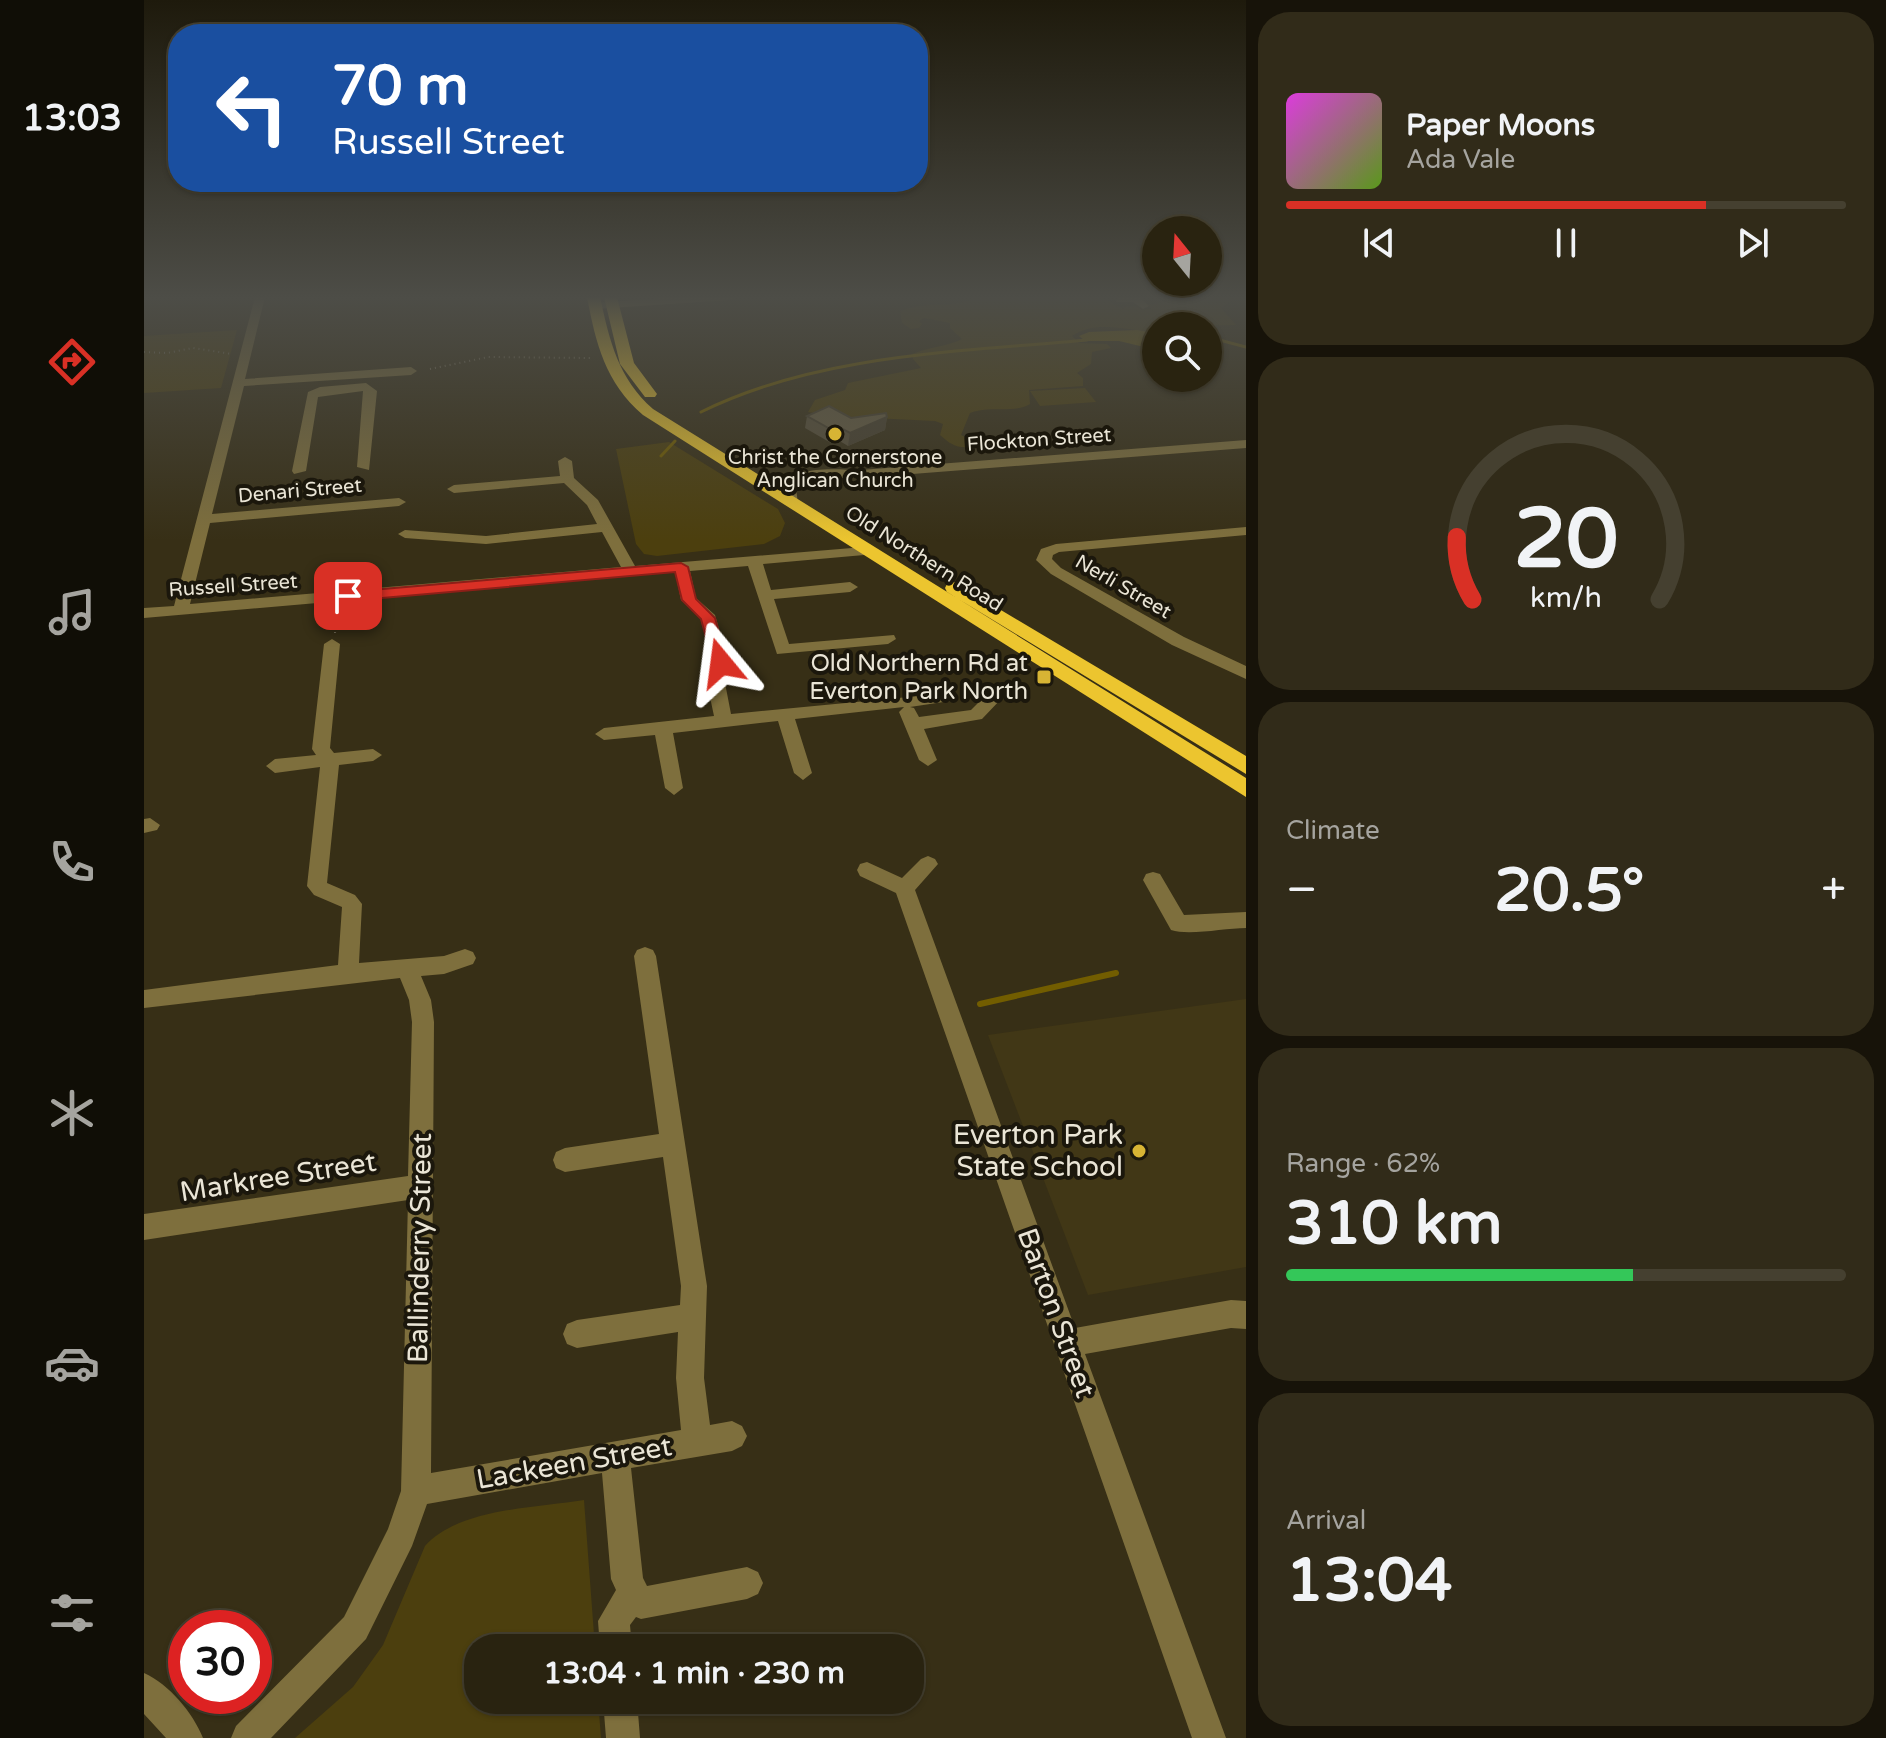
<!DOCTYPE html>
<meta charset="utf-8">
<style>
body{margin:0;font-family:"Varela Round",sans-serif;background:#312b19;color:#f1f3f6;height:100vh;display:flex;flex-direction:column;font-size:30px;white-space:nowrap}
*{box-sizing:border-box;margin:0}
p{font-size:26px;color:#a5a49f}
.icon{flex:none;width:44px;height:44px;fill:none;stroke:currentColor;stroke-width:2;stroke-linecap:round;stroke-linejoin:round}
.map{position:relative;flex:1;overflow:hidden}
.details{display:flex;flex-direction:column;gap:12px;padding:12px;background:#171309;width:640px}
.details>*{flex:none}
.hud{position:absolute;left:24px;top:24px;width:760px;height:168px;border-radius:32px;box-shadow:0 2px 6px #0004,0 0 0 2px #454030;background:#1a4fa0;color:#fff;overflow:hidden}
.needle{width:52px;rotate:342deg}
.fabs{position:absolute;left:998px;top:216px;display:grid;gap:16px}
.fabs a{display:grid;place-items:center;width:80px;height:80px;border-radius:50%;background:#292310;box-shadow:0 2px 6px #0004,0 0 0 2px #454030;font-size:40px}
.speed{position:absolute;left:24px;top:1610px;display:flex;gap:16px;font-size:40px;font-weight:700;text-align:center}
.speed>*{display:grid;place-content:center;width:104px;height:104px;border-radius:50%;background:#292310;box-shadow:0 2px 6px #0004,0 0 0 2px #454030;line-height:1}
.speed .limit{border:12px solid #d22;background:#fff;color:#111}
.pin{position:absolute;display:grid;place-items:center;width:68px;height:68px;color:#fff;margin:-34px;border-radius:16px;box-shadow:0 4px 12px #0006}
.me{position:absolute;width:88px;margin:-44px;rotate:344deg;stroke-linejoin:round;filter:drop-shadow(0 0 6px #0008)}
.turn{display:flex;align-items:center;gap:28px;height:168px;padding:0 32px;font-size:36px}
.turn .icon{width:104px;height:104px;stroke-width:2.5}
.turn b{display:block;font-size:56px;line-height:68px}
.big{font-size:60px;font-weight:700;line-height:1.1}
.details .card{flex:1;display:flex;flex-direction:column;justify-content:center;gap:12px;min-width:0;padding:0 28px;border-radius:32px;background:#312b19}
.details .dial{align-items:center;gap:0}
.dial svg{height:208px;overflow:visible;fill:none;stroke:#454030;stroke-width:7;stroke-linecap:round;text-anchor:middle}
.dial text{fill:#f1f3f6;stroke:none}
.song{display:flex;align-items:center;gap:24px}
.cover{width:96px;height:96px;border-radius:12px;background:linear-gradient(135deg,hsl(300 70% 55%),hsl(90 70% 35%))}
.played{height:8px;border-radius:4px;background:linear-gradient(90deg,#d93025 75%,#454030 75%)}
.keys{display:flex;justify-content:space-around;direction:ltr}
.heat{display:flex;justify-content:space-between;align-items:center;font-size:44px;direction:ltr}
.charge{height:12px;border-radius:6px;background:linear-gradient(90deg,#34c759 62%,#454030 0)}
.trip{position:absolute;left:320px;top:1634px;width:460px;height:80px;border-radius:32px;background:#292310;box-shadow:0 2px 6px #0004,0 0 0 2px #454030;font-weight:700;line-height:80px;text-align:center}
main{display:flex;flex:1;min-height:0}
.dock{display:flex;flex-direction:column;width:144px;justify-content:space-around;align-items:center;background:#100e06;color:#a5a49f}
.dock .icon{width:56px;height:56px}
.dock .on{color:#d93025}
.dock b{font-size:36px;color:#f1f3f6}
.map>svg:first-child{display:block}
</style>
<main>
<nav class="dock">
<b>13:03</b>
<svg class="icon on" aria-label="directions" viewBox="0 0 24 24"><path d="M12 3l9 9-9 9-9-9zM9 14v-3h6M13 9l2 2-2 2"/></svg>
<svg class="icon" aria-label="music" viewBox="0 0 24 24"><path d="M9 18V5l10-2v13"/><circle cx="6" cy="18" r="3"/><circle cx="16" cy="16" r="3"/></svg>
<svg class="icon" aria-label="phone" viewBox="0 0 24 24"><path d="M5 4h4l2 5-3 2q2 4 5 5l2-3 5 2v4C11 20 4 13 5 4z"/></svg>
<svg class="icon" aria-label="climate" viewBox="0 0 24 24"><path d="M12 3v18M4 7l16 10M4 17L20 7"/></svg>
<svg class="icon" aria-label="car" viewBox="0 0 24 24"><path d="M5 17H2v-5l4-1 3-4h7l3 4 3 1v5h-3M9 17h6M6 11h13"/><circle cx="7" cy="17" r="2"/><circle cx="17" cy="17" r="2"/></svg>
<svg class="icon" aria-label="filters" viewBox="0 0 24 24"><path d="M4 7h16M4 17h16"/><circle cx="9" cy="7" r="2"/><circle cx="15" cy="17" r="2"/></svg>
</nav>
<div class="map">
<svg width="1102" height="1738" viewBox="0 0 1102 1738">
<rect width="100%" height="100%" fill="#372f16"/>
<path fill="#413716" d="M 1102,999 L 1102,1267 L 944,1295 L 844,1035 Z"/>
<path fill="#4c3f0e" d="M 827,297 L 957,297 L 981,310 L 979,307 L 993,306 L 997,310 L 1007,309 L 1005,305 L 1025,301 L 1027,297 L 1102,297 L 1087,301 L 1077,308 L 1092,325 L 1012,326 L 1012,332 C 985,331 952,319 928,336 L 935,343 L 963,344 L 967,348 L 948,352 L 947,364 L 933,373 L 939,378 L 939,386 L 885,390 L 886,404 C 870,414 847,405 826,413 L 817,435 L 827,440 L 825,447 C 812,448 806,444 796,435 L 799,424 L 791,421 L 687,416 L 664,412 L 671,400 L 701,390 L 704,383 L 777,368 L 769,359 L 768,354 C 784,347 806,346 818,339 L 806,328 L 806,323 L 780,318 L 775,321 L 778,324 L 775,328 L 767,329 L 758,323 L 756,311 C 779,302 803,307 826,301 Z
M 93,330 L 77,388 L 0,393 L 0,336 Z
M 941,388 L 952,402 L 896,406 L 886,391 Z
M 525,442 L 634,509 L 641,523 L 636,536 L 620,544 L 513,556 L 500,554 L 492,544 L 472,449 Z
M 440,1500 L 451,1648 L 334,1648 L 334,1700 L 454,1700 L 457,1738 L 151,1738 L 209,1687 L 239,1645 L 281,1546 C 315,1508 392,1508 440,1500 Z"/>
<path fill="#725d00" d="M 993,330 L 1012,333 L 1012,345 L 996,346 L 975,341 L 941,341 L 935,336 L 945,332 Z"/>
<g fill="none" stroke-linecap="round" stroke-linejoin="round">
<path stroke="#725d00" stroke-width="3" d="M 1064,337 L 1102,347
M 557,412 C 674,354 816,352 943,340
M 517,456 L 531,441"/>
<path stroke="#725d00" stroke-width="6" d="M 836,1004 L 972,973"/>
<path stroke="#807964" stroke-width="2" stroke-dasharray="1 4" stroke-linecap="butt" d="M 0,352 L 23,353 L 49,348 L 88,354
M 286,369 L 344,357 L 448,358
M 191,633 L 194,608"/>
<path fill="#7e6f3d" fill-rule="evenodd" d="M 111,297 L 121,297 L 101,379 L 267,367 L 273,371 L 267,375 L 100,386 L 68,514 L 255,498 L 262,502 L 255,506 L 66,523 L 46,604 L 477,567 L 458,532 L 342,544 L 261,538 L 254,534 L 261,530 L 342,536 L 453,524 L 443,505 L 420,483 L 310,493 L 303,489 L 310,485 L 416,476 L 414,461 L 421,457 L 428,461 L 430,478 L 454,500 L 491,566 L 720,547 L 727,551 L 720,555 L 619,564 L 627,590 L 706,582 L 714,587 L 706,592 L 630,599 L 645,644 L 750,635 L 752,639 L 744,644 L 633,654 L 604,566 L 546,571 L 552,598 L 571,615 L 585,663 L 581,683 L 587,714 L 806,693 L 809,697 L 806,701 L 766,707 L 770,708 L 775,717 L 827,710 L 843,694 L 849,692 L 858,698 L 838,719 L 780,729 L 793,760 L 784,766 L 775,760 L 755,712 L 760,707 L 651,719 L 668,773 L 659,780 L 650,773 L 634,721 L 529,733 L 539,788 L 530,795 L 521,788 L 511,735 L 460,740 L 451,734 L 460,728 L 570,716 L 563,683 L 569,663 L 556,617 L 537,600 L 531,572 L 0,618 L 0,608 L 30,606 Z
M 534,297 L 591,297 L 586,300 L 451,309 L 445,306 L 451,303 Z
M 974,297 L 996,297 L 1005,306 L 999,309 L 989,302 L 972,302 Z
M 222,383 L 233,391 L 225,470 L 213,467 L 219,391 L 174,397 L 162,471 L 150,474 L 148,471 L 164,392 L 176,387 Z
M 1102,440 L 1102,448 L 717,478 L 670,478 L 652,488 L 654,504 L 647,508 L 640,504 L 636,491 C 650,463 691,470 717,470 Z
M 1102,527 L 1102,535 L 915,552 L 909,555 L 908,559 L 917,568 L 1040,637 L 1102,666 L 1102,679 L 1028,645 L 907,574 L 892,560 L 897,549 L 912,544 Z
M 188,639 L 196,644 L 186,748 L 190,753 L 229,749 L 238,755 L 229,761 L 195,765 L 183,883 L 211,895 L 218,904 L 215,963 L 300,956 L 321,949 L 329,952 L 332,958 L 329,964 L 300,974 L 277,976 L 287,1000 L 290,1022 L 287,1473 L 537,1430 L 532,1378 L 534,1332 L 433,1348 L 423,1344 L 419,1334 L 423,1324 L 433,1320 L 536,1305 L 537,1286 L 519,1157 L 421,1172 L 412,1168 L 409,1160 L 412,1152 L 421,1148 L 515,1134 L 490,956 L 493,950 L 501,947 L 509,950 L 512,956 L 563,1286 L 560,1378 L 566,1425 L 588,1421 L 598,1426 L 603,1436 L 598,1446 L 588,1451 L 487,1468 L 499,1578 L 503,1586 L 603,1567 L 614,1572 L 619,1583 L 614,1594 L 603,1599 L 497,1619 L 492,1617 L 486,1625 L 488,1648 L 456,1648 L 454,1621 L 472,1590 L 467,1579 L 458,1473 L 283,1504 L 268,1546 L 222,1639 L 127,1738 L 87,1738 L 92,1726 L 200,1617 L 244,1529 L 257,1491 L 264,1200 L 0,1240 L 0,1214 L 264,1176 L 268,1022 L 265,1000 L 256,978 L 0,1008 L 0,990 L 194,965 L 198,907 L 170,895 L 163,886 L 176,767 L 131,773 L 122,766 L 131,759 L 172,755 L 168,749 L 180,644 Z
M 6,818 L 16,825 L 13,830 L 0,833 L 0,819 Z
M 784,856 L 791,859 L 794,864 L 771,890 L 931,1328 L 1087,1300 L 1102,1301 L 1102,1329 L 1087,1328 L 941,1354 L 1082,1738 L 1048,1738 L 752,893 L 716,876 L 713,870 L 716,864 L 723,862 L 758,878 L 777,859 Z
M 1009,872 L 1016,874 L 1040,915 L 1102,912 L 1102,928 C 1081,928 1045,936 1027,930 L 999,880 L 1002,874 Z
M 0,1673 C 25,1684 49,1713 59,1738 L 22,1738 L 0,1714 Z
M 459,1700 L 493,1700 L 496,1738 L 462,1738 Z"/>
<path fill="#ecc52f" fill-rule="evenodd" d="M 443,297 L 456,297 C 466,342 474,378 509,409 L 1102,778 L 1102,797 L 499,415 C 461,382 452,344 443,297 Z
M 460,297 L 473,297 L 490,363 L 513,394 L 511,397 L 501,397 L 476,364 Z
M 810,582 L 1102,756 L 1102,774 L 803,592 L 801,588 L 803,584 Z"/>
</g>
<path fill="#574f39" d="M 663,416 L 707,418 L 743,417 L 741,430 L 704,446 L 694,440 L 687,443 L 661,428 Z"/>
<path fill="#47402e" d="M 743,417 L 741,430 L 704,446 L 706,433 Z
M 695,427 L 694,440 L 687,443 L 688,430 Z"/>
<path fill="#655c42" stroke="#47402e" stroke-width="2" d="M 685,406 L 707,418 L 742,413 L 743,417 L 706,433 L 695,427 L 688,430 L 663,416 Z"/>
<linearGradient id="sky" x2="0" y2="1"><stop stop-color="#1e1a0c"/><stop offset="0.55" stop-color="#4d4d47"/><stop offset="1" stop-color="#4d4d47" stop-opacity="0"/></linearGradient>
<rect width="1102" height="541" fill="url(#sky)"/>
<path fill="#d93025" stroke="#8d1f18" stroke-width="2" d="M 537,563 L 544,567 L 552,599 L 571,618 L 584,663 L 582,666 L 577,668 L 569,663 L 557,619 L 538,600 L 531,572 L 204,601 L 197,596 L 204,592 Z"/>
<g fill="#d7b434" stroke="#1b170c" stroke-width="3">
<circle cx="691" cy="434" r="8"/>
<rect x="892" y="669" width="16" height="16" rx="4"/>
<circle cx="995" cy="1151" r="8"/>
</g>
<g text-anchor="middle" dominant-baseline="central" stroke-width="8" stroke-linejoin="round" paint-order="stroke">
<g font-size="20" fill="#eae5d6" stroke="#1b170c">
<text transform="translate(895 440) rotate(-4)">Flockton Street</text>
<text transform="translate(156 491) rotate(-5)">Denari Street</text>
<text transform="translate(780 559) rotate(32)">Old Northern Road</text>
<text transform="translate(89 586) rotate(-4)">Russell Street</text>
<text transform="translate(979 587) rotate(30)">Nerli Street</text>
</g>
<g font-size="20" fill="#eae5d6" stroke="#1b170c">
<text x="691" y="458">Christ the Cornerstone<tspan x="691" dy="23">Anglican Church</tspan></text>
</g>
<g font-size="24" fill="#eae5d6" stroke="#1b170c" text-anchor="end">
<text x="884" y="663">Old Northern Rd at<tspan x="884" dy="28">Everton Park North</tspan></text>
</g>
<g font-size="28" fill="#eae5d6" stroke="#1b170c" text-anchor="end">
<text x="979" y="1135">Everton Park<tspan x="979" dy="32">State School</tspan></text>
</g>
<g font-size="28" fill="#eae5d6" stroke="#1b170c">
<text transform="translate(134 1177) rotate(-9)">Markree Street</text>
<text transform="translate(276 1248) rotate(-89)">Ballinderry Street</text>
<text transform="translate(912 1313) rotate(70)">Barton Street</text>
<text transform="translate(430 1463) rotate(-10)">Lackeen Street</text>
</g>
</g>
</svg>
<div class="fabs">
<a><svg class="needle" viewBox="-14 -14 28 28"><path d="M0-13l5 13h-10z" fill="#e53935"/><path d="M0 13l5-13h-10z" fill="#a5a49f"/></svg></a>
<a><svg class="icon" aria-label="search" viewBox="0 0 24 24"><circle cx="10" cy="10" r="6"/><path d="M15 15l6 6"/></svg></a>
</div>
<div class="speed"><div class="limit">30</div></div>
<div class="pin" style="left:204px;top:596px;background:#d93025"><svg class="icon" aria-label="arrive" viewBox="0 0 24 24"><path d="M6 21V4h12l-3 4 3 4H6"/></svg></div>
<svg class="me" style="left:577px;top:663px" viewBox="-20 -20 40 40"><path d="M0-17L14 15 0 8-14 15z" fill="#d93025" stroke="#fff" stroke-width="4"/></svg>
<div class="trip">13:04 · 1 min · 230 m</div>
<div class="hud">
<div class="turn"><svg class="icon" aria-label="left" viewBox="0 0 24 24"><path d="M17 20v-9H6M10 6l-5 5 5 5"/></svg><div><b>70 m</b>Russell Street</div></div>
</div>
</div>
<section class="details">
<div class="card">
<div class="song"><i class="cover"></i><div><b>Paper Moons</b><p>Ada Vale</p></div></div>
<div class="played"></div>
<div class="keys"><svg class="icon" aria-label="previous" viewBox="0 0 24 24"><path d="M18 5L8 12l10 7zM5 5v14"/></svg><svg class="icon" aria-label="pause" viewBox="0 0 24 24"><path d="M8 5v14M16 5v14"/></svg><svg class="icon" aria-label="next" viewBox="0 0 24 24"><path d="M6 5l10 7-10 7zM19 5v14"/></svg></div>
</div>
<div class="card dial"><svg viewBox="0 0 100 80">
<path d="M14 69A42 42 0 1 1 86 69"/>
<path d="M14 69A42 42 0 0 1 8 45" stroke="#d93025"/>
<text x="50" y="56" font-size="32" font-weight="700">20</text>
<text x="50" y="72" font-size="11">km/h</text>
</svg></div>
<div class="card"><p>Climate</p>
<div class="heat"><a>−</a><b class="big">20.5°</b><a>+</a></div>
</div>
<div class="card"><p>Range · 62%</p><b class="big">310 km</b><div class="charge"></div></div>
<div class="card"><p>Arrival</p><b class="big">13:04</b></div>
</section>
</main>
